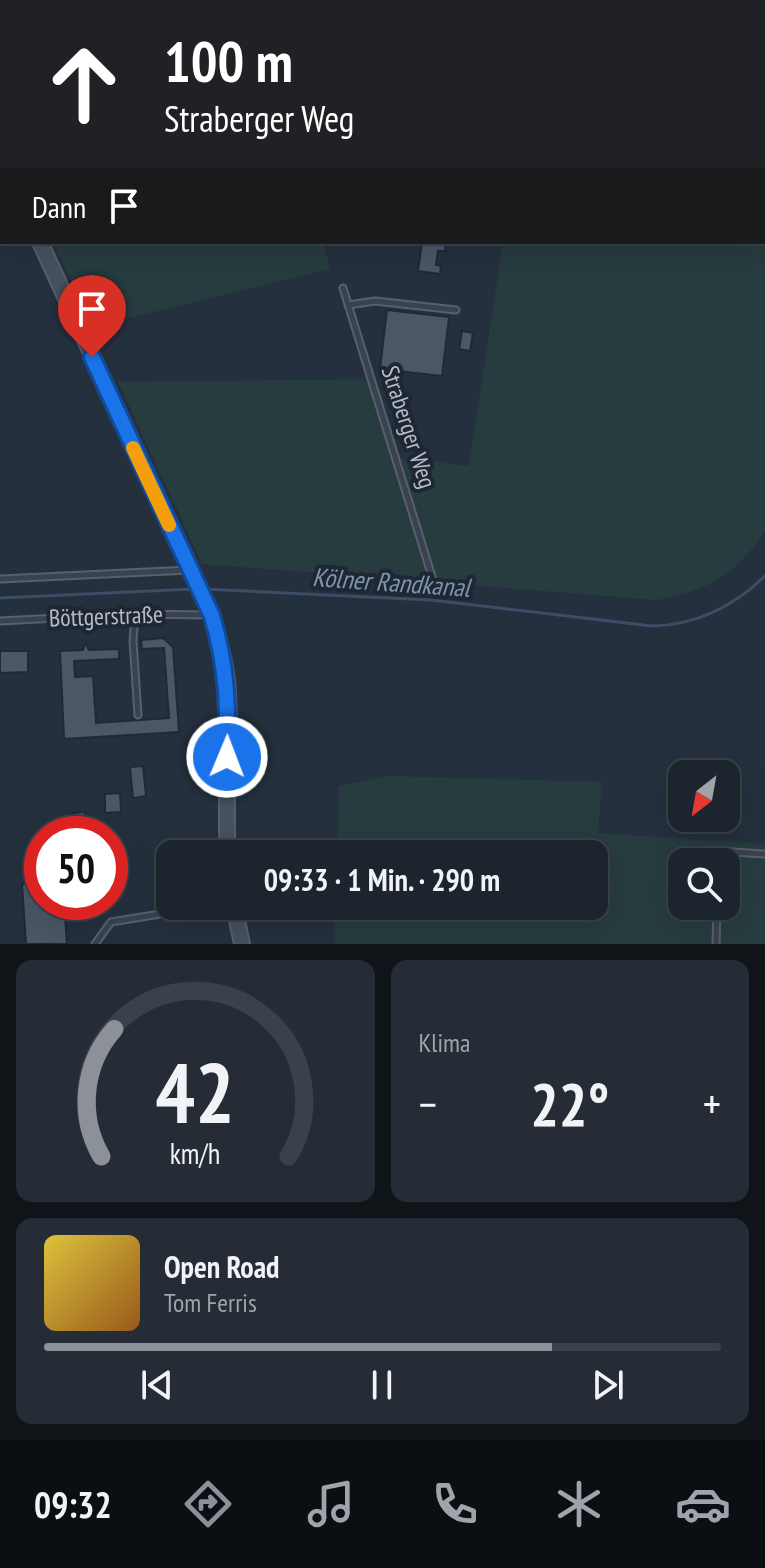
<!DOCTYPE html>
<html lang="de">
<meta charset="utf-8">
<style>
body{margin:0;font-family:"PT Sans Narrow",sans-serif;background:#252c36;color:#f1f3f6;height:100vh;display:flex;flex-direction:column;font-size:30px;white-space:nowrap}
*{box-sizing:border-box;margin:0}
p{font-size:26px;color:#a0a4aa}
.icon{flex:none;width:44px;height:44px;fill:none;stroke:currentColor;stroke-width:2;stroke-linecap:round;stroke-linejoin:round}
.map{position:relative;height:944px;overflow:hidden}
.sheet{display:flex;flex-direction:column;gap:16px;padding:16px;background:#0f1419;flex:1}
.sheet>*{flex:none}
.hud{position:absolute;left:0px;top:0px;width:766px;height:244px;box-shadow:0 8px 32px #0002,0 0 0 2px #3a414a;background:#202124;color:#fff;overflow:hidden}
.needle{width:52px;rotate:211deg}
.fabs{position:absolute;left:668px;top:760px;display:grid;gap:16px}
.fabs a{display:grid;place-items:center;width:72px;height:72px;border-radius:16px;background:#1c242e;box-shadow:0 8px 32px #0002,0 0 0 2px #3a414a;font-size:40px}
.speed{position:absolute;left:24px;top:816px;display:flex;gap:16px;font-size:40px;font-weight:700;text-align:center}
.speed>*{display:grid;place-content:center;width:104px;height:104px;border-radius:50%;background:#1c242e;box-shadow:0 8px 32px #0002,0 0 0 2px #3a414a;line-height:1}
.speed .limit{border:12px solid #d22;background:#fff;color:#111}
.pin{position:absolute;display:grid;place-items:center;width:68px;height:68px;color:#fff;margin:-82px -34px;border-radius:50% 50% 50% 0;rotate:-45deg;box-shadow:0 0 8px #0007}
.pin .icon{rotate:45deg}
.me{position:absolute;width:88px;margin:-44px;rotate:1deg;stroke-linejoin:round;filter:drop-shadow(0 0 6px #0008)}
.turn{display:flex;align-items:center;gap:28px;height:168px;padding:0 32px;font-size:36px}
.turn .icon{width:104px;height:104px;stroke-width:2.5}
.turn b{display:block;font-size:56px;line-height:68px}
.then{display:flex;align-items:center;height:76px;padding:0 32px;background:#0003;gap:16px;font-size:30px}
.big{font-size:60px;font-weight:800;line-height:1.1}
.sheet .card{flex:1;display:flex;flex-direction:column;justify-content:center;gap:12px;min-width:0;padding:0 28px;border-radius:16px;background:#252c36}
.sheet .dial{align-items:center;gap:0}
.dial svg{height:208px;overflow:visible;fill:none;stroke:#3a414a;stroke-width:7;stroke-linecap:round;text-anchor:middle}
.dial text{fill:#f1f3f6;stroke:none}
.song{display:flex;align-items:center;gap:24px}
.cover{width:96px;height:96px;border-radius:12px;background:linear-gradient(135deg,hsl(50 70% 55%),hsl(30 70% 35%))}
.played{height:8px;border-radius:4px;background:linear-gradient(90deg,#8c9099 75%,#3a414a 75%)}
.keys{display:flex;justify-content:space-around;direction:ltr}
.heat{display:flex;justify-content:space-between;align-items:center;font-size:44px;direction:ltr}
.sheet .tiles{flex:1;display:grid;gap:16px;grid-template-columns:1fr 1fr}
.card:last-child{grid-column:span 2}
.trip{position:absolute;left:156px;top:840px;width:452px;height:80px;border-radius:16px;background:#1c242e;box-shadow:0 8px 32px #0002,0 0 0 2px #3a414a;font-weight:800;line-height:80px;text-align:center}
.menu{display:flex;height:128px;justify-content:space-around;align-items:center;background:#0b0e12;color:#a0a4aa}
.menu .icon{width:56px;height:56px}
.menu .selected{color:#8c9099}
.menu b{font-size:36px;color:#f1f3f6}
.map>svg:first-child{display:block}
</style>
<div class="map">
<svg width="765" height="944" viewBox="0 0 765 944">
<rect width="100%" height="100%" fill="#25303e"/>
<path fill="#273c3f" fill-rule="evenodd" d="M 0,0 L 765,0 L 765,531 C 737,574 707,591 657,600 L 202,564 L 118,382 L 376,379 L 401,458 L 469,466 L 503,242 L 764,242 L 764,2 L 2,2 L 2,125 Z
M 53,242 L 323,242 L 330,269 L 92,327 Z
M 388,776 L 602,782 L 598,833 L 765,844 L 765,944 L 334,944 L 335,906 L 594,906 L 594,854 L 337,854 L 339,786 ZM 682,862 L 726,862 L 726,906 L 682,906 Z"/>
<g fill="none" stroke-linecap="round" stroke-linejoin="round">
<path stroke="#3c4e66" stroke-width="3" d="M 205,589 L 431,600 L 652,626 C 697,625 733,607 765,576
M 0,598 L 193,589"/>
</g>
<path fill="#4b5766" stroke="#202935" stroke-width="2" d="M 422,242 L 446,242 L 445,251 L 438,251 L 436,265 L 441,266 L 440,274 L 418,271 Z
M 387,310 L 449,317 L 442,376 L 380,369 Z
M 462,331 L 473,333 L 470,351 L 459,349 Z
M 163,638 L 173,647 L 179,732 L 64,739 L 60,651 L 83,650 L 85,643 L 89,650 L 119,649 L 119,659 L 74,661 L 75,677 L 93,676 L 96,723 L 169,718 L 164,648 L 142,649 L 141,640 Z
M 0,651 L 28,651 L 28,672 L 0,673 Z
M 143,766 L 146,796 L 133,798 L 130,767 Z
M 120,793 L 121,812 L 105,813 L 105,794 Z
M 85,812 L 86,824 L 93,823 L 94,833 L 75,834 L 73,813 Z
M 22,884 L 30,884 L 30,888 L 42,887 L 42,902 L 64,902 L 67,944 L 26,944 Z"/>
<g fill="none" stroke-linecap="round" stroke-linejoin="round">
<defs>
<path id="service" d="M 343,288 L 433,580
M 348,305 L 375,301 L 456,310
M 0,579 L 189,570
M 135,614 L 133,641 L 138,715
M 0,621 L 135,614 L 207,615
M 719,862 L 719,851 L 765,854
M 95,944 L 111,922 L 160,914
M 716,944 L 717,906"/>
<path id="secondary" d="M 0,156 L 2,160
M 40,242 L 212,616 C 219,641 227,667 228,694 C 231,747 224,800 228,854
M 234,906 L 242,944"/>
</defs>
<use href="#service" stroke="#57606c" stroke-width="9"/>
<use href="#secondary" stroke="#57606c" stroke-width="18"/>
<use href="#service" stroke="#39424e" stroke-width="5"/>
<use href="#secondary" stroke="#475160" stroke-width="14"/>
</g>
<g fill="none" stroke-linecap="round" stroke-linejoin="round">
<defs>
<path id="route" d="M 92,357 L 212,616 C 227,667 228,704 227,757"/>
</defs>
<use href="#route" stroke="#114b97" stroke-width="20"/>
<use href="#route" stroke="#1a73e8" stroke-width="14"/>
<path stroke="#f59e0b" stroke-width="14" d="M 133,448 L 169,525"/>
</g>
<g text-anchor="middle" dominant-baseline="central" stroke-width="8" stroke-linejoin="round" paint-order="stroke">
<g font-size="24" fill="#b5bdc9" stroke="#1e2733">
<text transform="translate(409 427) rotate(72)">Straberger Weg</text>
<text transform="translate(106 616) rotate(-2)">Böttgerstraße</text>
</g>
<g font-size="26" font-style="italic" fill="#7e94af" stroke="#1e2733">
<text transform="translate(391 582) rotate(4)">Kölner Randkanal</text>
</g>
</g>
</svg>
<div class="fabs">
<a><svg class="needle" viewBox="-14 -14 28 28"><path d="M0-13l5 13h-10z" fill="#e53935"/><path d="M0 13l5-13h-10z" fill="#a0a4aa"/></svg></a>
<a><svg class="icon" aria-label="search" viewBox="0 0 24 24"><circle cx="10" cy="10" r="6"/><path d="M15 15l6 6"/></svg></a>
</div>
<div class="speed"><div class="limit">50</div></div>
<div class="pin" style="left:92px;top:357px;background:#d93025"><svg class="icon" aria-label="arrive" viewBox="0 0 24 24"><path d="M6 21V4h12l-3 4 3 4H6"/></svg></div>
<svg class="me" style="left:227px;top:757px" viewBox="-20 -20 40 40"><circle r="17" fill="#1a73e8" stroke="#fff" stroke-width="3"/><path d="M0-11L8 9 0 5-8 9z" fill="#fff"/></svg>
<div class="trip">09:33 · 1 Min. · 290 m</div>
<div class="hud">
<div class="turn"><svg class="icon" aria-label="ahead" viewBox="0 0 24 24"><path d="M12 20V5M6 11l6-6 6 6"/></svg><div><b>100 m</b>Straberger Weg</div></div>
<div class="then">Dann<svg class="icon" aria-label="arrive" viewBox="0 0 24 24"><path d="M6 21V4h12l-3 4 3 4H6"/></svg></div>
</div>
</div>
<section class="sheet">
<div class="tiles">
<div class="card dial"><svg viewBox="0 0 100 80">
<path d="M14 69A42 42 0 1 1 86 69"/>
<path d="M14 69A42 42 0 0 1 19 20" stroke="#8c9099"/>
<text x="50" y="56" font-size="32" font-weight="700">42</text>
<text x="50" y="72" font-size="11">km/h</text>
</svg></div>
<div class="card"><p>Klima</p>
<div class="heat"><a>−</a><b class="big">22°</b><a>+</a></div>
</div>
<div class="card">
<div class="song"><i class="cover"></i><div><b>Open Road</b><p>Tom Ferris</p></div></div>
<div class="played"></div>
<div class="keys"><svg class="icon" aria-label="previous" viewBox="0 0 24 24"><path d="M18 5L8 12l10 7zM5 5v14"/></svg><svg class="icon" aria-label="pause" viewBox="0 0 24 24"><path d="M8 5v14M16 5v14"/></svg><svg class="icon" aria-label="next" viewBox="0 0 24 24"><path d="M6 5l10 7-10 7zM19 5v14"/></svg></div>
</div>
</div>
</section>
<nav class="menu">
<b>09:32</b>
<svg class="icon selected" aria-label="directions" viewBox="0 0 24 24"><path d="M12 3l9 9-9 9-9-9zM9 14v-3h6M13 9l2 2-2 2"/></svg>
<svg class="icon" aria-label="music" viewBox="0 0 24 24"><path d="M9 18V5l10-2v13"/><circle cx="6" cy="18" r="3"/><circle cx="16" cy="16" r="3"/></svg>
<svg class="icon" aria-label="phone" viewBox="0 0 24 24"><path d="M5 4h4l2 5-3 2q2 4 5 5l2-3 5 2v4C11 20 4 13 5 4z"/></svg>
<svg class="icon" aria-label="climate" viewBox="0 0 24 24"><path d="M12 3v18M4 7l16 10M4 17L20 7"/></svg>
<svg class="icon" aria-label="car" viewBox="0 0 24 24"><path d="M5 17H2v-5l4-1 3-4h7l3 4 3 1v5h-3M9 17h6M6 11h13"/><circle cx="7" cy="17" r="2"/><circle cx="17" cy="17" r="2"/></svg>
</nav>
